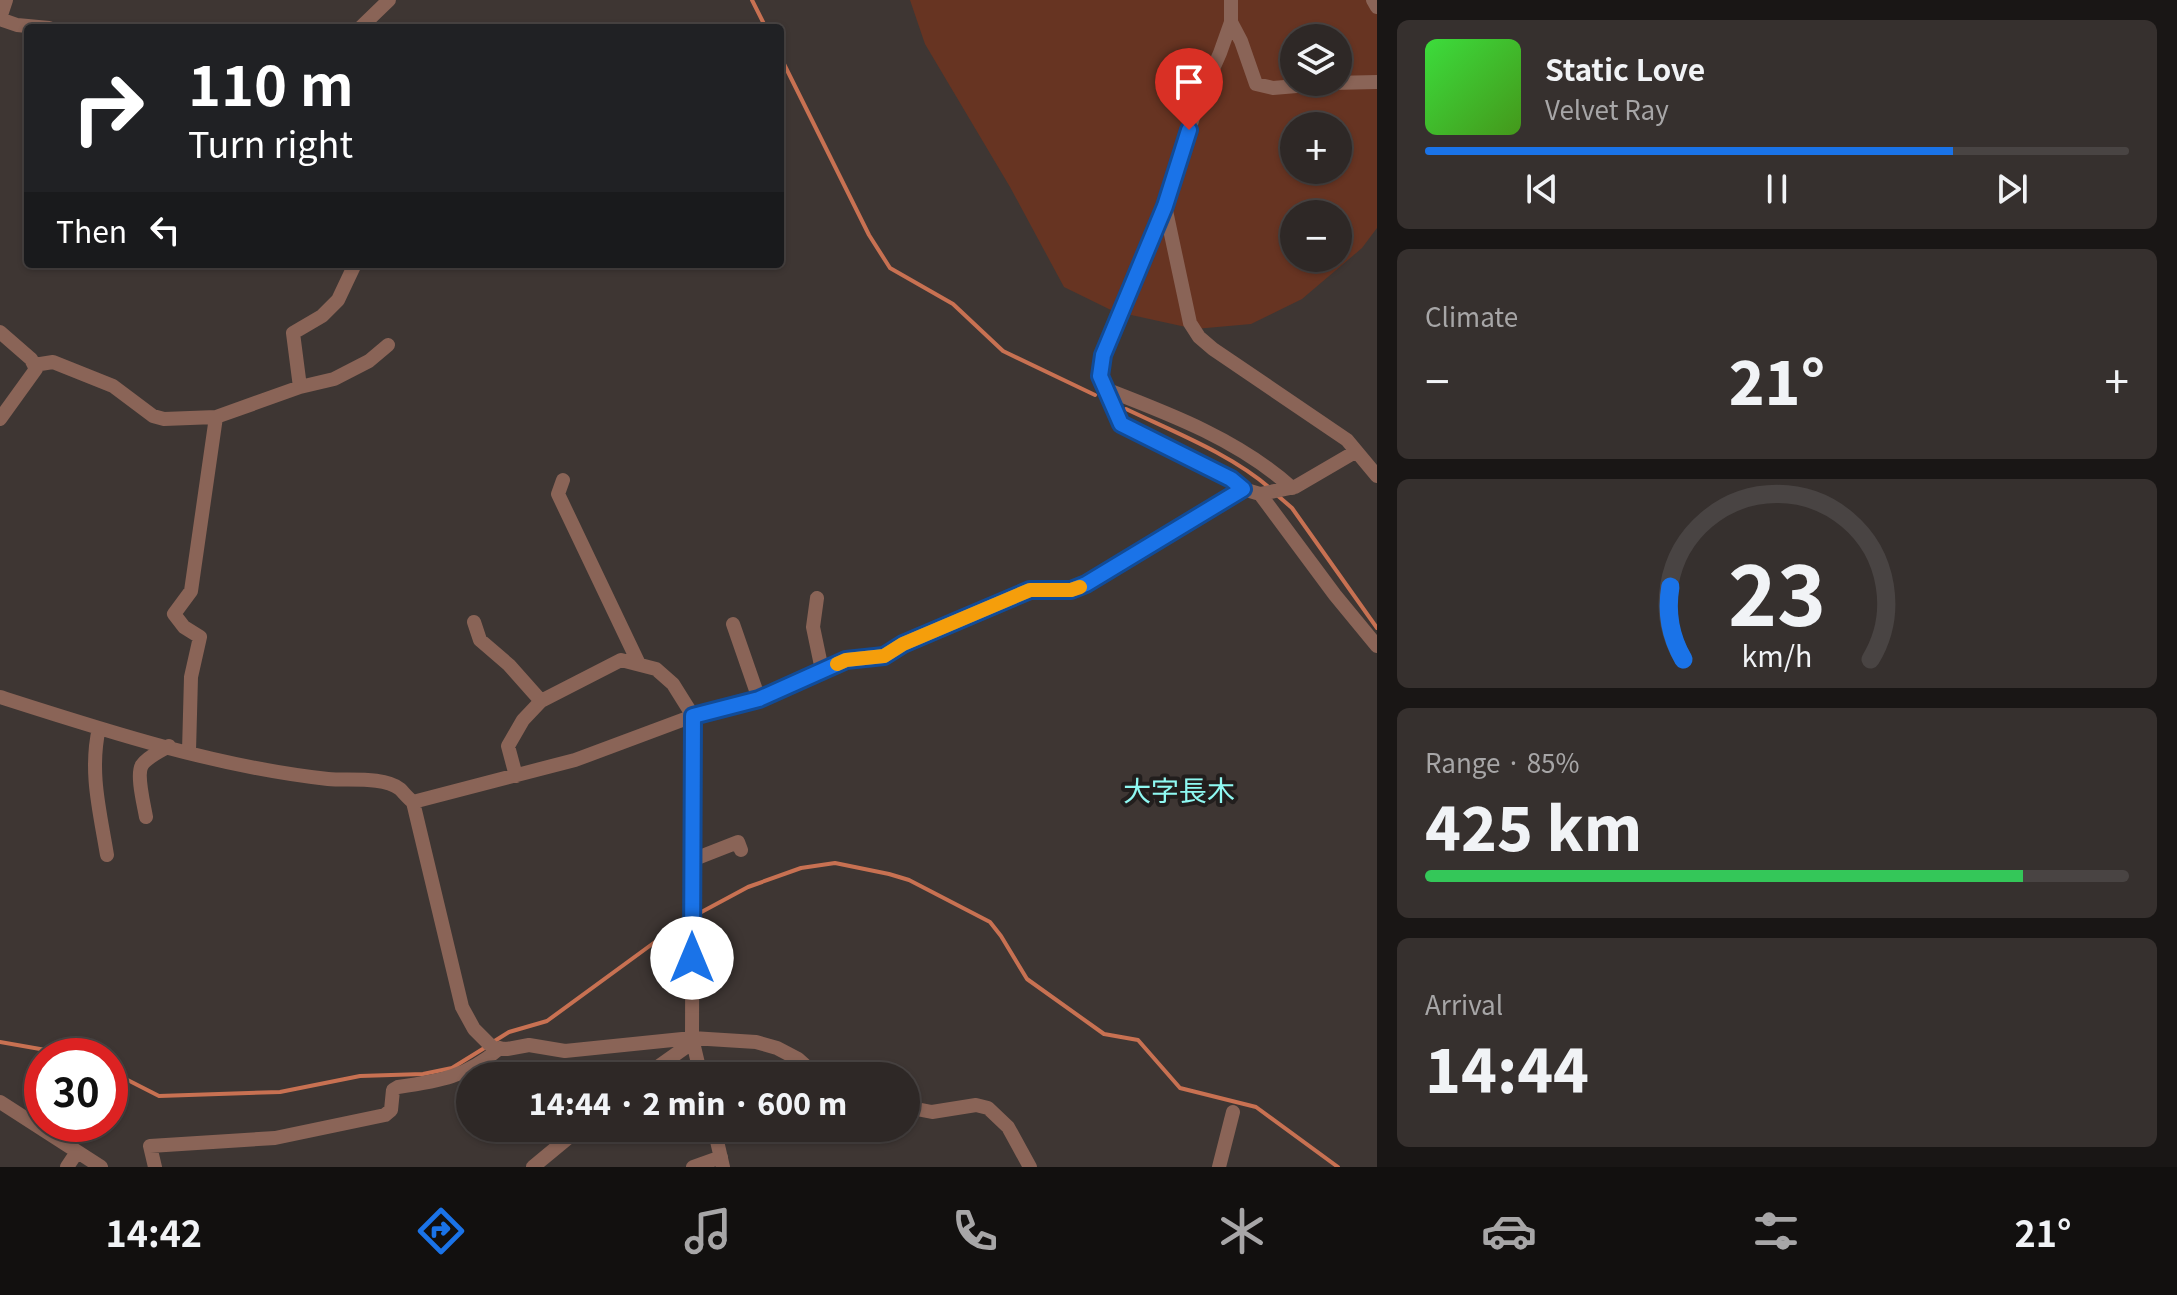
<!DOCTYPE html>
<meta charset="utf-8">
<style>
body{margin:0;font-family:Georgia,"Noto Sans JP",serif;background:#36302e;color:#f1f3f6;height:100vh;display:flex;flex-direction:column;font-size:30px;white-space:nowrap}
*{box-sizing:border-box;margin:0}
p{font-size:26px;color:#a7a6a7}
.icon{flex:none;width:44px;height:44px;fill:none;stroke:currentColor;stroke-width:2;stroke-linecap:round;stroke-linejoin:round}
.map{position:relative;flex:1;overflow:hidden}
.drawer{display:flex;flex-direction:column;gap:20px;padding:20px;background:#191615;width:800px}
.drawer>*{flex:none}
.banner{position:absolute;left:24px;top:24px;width:760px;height:244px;border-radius:8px;box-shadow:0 2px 6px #0004,0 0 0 2px #494443;background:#202124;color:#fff;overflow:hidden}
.buttons{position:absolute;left:1280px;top:24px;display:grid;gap:16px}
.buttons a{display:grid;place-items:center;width:72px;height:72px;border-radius:50%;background:#2e2826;box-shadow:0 2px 6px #0004,0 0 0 2px #494443;font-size:40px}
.speed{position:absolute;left:24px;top:1038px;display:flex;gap:16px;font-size:40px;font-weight:700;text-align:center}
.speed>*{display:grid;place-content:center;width:104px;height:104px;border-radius:50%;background:#2e2826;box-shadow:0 2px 6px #0004,0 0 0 2px #494443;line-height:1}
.speed .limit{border:12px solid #d22;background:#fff;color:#111}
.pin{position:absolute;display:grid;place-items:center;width:68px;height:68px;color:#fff;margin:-82px -34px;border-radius:50% 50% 50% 0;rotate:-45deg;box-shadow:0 0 8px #0007}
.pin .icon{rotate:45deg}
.me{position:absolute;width:88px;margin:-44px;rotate:0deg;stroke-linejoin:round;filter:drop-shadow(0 0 6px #0008)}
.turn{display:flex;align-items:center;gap:28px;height:168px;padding:0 32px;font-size:36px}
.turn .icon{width:104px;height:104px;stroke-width:2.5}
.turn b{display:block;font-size:56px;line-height:68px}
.then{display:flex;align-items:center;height:76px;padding:0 32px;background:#0003;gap:16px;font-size:30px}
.big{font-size:60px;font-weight:800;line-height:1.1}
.drawer .card{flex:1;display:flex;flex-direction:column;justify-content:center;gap:12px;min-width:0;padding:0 28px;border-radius:12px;background:#36302e}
.drawer .dial{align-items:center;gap:0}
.dial svg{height:208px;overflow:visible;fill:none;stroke:#494443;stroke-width:7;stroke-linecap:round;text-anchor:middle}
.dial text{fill:#f1f3f6;stroke:none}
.song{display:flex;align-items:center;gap:24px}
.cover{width:96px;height:96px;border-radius:12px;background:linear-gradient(135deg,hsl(120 70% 55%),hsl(100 70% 35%))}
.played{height:8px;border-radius:4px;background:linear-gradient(90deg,#1a73e8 75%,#494443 75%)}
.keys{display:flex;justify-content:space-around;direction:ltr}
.heat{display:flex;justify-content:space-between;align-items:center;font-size:44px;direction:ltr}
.charge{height:12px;border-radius:6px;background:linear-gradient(90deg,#34c759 85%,#494443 0)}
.trip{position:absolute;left:456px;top:1062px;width:464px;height:80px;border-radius:40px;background:#2e2826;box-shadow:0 2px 6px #0004,0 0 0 2px #494443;font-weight:800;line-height:80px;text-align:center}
.tabs{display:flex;height:128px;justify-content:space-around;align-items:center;background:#12100f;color:#a7a6a7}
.tabs .icon{width:56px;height:56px}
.tabs .on{color:#1a73e8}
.tabs b{font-size:36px;color:#f1f3f6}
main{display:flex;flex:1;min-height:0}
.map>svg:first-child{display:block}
</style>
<main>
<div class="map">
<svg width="1377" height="1167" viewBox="0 0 1377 1167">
<rect width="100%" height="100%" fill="#3e3633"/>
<path fill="#673422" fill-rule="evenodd" d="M 910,0 L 1377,0 L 1377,228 L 1362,248 L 1302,299 L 1251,324 L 1195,329 L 1113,311 L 1064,287 L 1010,187 L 925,44 ZM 1294,38 L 1338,38 L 1338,82 L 1294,82 ZM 1294,126 L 1338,126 L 1338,170 L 1294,170 ZM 1294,214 L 1338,214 L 1338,258 L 1294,258 Z"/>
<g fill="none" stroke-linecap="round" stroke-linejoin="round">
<path stroke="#c87152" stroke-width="4" d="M 752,0 L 766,28
M 780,56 L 869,235 L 890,268 L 953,304 L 1003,351 L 1095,395
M 1126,409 C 1174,432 1231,454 1271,489
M 1277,495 L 1292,508 L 1377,628
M 0,1042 L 80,1056
M 493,1042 L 509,1032 L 547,1021 L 681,923 L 748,887 L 801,868 L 835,863 L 889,874 L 909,880 L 990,922 L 1001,936 L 1027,979 L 1104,1034 L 1138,1040 L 1180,1088 L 1256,1107 L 1338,1167
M 110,1071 L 159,1096 L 280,1092 L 360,1076 L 423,1074 L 452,1068 L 486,1047"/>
<path stroke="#8a6457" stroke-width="14" d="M 1231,0 L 1231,22 L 1220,53 L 1197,105 L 1165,206 L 1103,355 L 1100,376 L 1121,424 L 1231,479 L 1243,489
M 1373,0 L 1377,7
M 0,18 L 6,0
M 0,19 L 17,25 L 49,28
M 1231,22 L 1241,41 L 1256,84 L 1273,88 L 1332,83 L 1377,82
M 360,28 L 389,0
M 1165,206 L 1190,323 L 1199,337 L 1213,349 L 1347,440 L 1377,476
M 0,332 L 31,359 L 36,369 L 0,419
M 34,365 L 53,362 L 113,386 L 153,416 L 164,419 L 216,417 L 191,591 L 174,614 L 184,627 L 200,637 L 191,677 L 189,751
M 300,387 L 334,379 L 369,361 L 388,345
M 1105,389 C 1170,414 1239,440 1292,488
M 216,417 L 300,387 L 293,333 L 322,316 L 338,300 L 355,264
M 563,480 L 558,494 L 639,664
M 1260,494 L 1335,595 L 1377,646
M 817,598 L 813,627 L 822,670
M 474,622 L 480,640 L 509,665 L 541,701
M 733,624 L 759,699
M 0,697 C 106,731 217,767 328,779 C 348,781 383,776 400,789 C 404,793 408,798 413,802 L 462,1007 L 474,1029 L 493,1048 L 507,1049 L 529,1045 L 565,1051 L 692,1038 L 756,1042 L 777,1048 L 798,1059 L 817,1076
M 99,728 C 89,772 100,812 107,855
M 516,776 L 508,746 L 523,720 L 541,701 L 621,660 L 656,669 L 673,684 L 693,716 L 692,1038 L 701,1076
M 413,802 L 575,760 L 693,716 L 759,699 L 846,660 L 884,656 L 903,644 L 1030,590 L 1071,590 L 1086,584 L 1243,489 L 1260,494 L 1295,487 L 1355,452
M 146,817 C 144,805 136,774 142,765 C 147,757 161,751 169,746
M 692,860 L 738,842 L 741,850
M 645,1076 L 693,1042
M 0,1102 L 101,1167
M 906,1107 L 932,1112 L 976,1105 L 988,1108 L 1008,1127 L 1030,1167
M 714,1128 L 723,1167
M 67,1167 L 77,1152
M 155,1167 L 150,1146 L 275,1138 L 385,1115 L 391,1110 L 393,1090 L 398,1087 C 440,1081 466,1077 500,1048
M 533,1167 L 580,1128
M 693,1167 L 721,1157
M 1219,1167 L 1233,1112"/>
</g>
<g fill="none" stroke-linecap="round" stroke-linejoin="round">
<defs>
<path id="route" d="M 692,958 L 693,716 L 759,699 L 846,660 L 884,656 L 903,644 L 1030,590 L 1071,590 L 1086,584 L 1243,489 L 1231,479 L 1121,424 L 1100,376 L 1103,355 L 1165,206 L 1189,130"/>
</defs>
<use href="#route" stroke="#114b97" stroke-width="20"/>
<use href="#route" stroke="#1a73e8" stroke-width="14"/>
<path stroke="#f59e0b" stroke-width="14" d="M 837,664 L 846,660 L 884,656 L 903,644 L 1030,590 L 1071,590 L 1080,587"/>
</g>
<g text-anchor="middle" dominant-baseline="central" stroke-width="8" stroke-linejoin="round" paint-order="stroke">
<g font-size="28" fill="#8ff9f2" stroke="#221e1d">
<text x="1179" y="789">大字長木</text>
</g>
</g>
</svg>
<div class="buttons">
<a><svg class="icon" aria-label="layers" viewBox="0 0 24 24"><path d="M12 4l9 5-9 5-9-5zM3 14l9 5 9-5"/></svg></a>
<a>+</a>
<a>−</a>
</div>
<div class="speed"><div class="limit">30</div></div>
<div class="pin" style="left:1189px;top:130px;background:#d93025"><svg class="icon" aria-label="arrive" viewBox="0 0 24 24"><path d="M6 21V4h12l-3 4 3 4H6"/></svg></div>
<svg class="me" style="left:692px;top:958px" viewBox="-20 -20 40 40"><circle r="19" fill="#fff"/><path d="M0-13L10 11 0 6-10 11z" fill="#1a73e8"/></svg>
<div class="trip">14:44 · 2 min · 600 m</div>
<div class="banner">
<div class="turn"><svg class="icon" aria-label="right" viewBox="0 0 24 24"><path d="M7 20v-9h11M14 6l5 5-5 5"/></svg><div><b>110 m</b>Turn right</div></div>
<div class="then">Then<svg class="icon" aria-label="left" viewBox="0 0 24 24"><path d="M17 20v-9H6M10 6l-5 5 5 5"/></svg></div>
</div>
</div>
<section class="drawer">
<div class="card">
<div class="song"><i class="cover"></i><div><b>Static Love</b><p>Velvet Ray</p></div></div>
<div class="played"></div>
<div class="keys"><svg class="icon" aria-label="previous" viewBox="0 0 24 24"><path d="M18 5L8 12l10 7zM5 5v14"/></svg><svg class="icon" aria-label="pause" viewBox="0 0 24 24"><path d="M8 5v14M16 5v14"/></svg><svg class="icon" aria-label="next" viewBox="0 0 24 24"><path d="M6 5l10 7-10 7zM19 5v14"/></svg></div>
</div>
<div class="card"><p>Climate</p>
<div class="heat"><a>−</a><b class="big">21°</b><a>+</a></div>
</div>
<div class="card dial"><svg viewBox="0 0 100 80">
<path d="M14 69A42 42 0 1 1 86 69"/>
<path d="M14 69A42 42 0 0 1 9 41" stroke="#1a73e8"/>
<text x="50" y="56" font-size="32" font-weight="700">23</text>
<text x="50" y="72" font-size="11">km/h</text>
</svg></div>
<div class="card"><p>Range · 85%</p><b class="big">425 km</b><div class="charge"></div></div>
<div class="card"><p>Arrival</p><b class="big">14:44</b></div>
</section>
</main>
<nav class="tabs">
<b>14:42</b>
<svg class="icon on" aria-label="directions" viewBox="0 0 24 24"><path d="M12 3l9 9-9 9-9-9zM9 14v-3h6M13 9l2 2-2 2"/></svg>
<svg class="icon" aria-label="music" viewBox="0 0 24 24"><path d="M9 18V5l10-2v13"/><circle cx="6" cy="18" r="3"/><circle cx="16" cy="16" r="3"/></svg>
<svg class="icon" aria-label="phone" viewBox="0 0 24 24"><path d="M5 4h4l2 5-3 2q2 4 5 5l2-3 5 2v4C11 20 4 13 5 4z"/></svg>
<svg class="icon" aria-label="climate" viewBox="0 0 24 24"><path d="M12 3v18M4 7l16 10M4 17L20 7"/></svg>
<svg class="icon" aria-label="car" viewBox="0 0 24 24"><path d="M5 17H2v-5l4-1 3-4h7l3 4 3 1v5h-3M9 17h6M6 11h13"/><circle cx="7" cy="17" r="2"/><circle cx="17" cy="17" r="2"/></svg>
<svg class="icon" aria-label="filters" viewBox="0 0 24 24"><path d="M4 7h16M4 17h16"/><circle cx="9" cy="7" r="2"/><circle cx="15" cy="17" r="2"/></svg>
<b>21°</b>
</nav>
